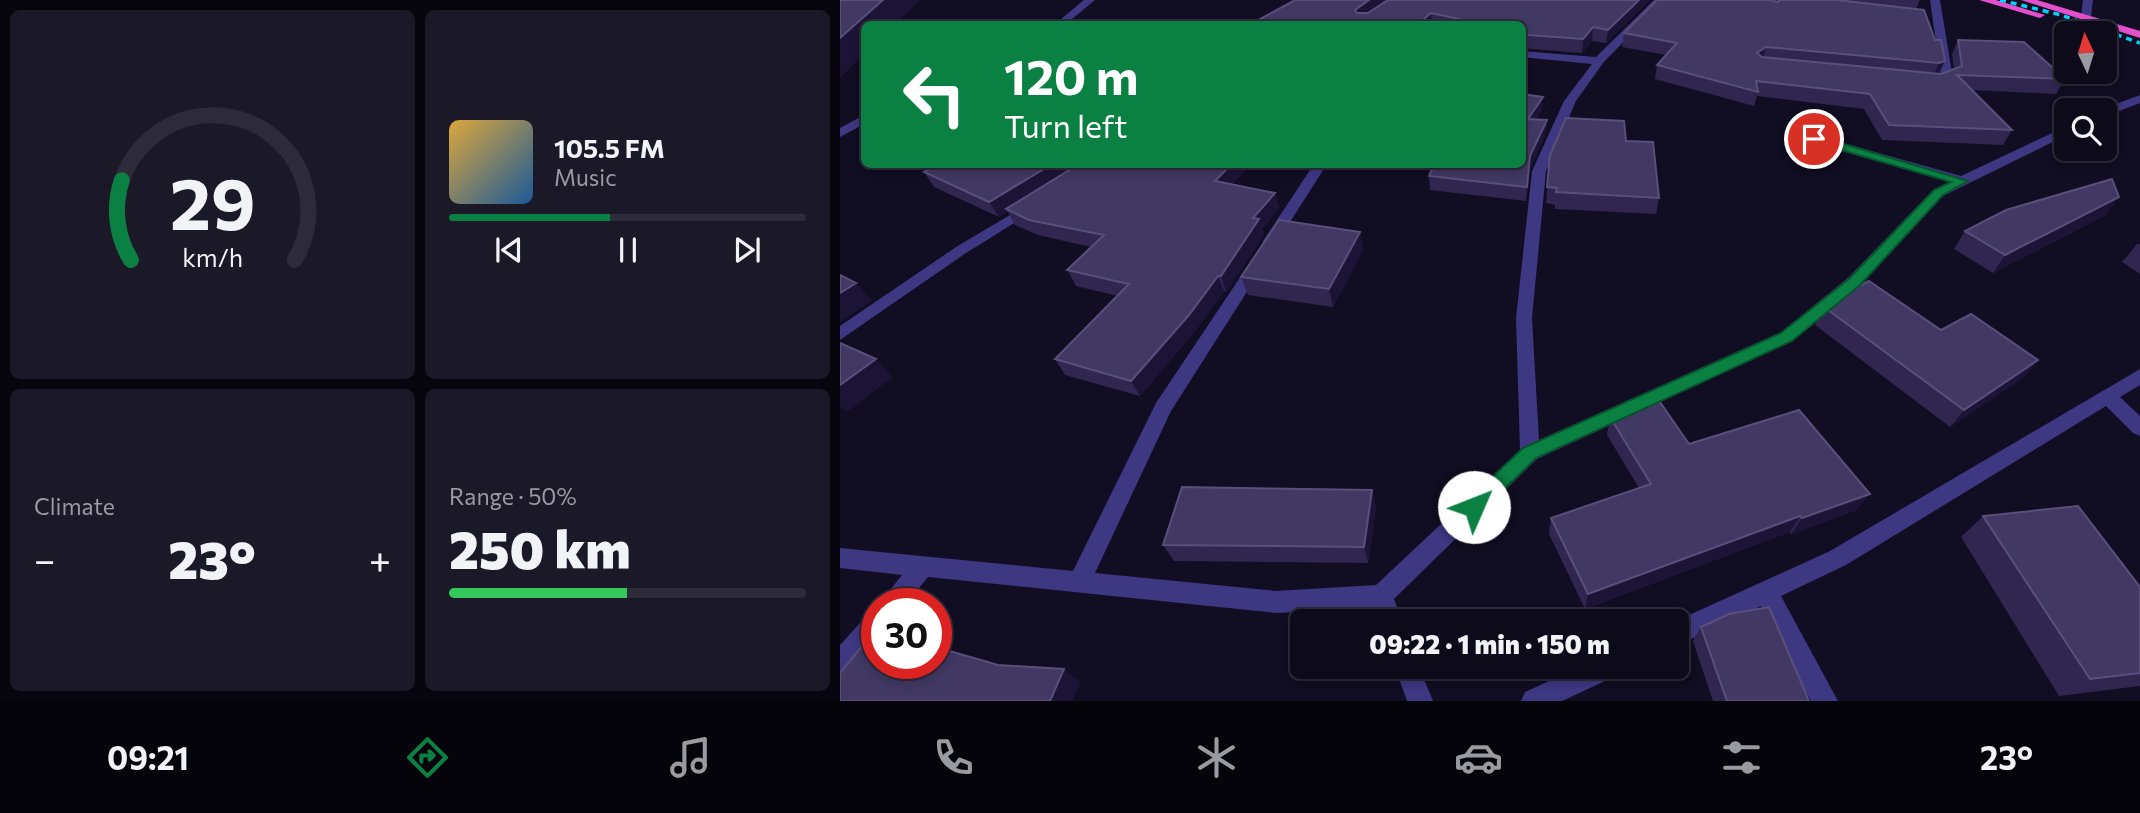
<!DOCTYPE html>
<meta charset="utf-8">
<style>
body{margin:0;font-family:Commissioner,sans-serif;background:#1b1827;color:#f1f3f6;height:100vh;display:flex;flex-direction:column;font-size:26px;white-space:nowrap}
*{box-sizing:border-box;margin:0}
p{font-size:23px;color:#9a9aa2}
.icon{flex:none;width:38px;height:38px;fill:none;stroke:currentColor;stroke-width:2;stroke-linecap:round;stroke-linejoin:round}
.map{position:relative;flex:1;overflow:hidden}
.side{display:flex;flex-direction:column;gap:10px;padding:10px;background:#07060e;width:840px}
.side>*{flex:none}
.top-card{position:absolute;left:21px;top:21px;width:665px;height:147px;border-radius:10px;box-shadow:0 4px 10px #0003,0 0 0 2px #2d2b39;background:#0b8043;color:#fff;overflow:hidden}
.needle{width:46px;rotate:356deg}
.tools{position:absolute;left:1214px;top:21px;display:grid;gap:14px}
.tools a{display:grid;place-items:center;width:63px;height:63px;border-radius:10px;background:#0d0a1a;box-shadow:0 4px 10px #0003,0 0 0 2px #2d2b39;font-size:35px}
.speed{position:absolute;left:21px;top:588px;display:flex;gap:14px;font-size:35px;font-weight:700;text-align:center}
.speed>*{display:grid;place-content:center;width:91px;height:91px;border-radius:50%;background:#0d0a1a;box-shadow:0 4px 10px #0003,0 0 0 2px #2d2b39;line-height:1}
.speed .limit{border:10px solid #d22;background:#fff;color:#111}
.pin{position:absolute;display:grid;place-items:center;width:60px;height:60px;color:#fff;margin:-30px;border:4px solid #fff;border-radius:50%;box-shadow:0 2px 7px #0007}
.me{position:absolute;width:77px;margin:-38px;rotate:46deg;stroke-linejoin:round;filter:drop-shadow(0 0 5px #0008)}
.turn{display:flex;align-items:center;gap:24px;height:147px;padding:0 28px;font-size:32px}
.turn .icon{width:91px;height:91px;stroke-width:2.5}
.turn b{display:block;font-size:49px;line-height:60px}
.big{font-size:52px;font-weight:800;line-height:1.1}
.side .widget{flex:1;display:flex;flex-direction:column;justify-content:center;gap:10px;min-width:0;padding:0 24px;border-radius:10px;background:#1b1827}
.side .dial{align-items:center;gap:0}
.dial svg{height:182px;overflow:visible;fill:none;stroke:#2d2b39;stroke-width:7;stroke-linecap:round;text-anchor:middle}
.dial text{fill:#f1f3f6;stroke:none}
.song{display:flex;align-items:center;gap:21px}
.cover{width:84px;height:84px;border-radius:10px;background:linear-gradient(135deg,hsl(40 70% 55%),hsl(210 70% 35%))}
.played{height:7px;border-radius:4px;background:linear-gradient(90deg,#0b8043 45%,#2d2b39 45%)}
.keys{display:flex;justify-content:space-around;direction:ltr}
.heat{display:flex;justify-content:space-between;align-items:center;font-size:38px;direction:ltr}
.charge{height:10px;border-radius:5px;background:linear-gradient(90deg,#34c759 50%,#2d2b39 0)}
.side .tiles{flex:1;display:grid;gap:10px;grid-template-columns:repeat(2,1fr)}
.trip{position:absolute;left:450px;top:609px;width:399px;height:70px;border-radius:10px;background:#0d0a1a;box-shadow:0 4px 10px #0003,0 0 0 2px #2d2b39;font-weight:800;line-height:70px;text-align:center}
.menu{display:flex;height:112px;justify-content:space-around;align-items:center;background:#05040a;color:#9a9aa2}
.menu .icon{width:49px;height:49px}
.menu .active{color:#0b8043}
.menu b{font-size:32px;color:#f1f3f6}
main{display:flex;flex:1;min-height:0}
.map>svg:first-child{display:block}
</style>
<main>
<section class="side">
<div class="tiles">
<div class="widget dial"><svg viewBox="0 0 100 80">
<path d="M14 69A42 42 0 1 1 86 69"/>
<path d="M14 69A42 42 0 0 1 10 34" stroke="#0b8043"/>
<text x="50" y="56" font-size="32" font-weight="700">29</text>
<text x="50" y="72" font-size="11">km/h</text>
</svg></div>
<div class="widget">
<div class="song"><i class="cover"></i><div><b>105.5 FM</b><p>Music</p></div></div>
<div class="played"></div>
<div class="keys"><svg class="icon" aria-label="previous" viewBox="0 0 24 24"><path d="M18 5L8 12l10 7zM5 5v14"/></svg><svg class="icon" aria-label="pause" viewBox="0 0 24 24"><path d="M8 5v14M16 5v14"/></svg><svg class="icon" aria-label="next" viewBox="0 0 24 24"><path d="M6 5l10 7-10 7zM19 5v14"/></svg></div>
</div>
<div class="widget"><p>Climate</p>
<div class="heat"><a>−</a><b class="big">23°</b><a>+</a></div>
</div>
<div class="widget"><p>Range · 50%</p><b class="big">250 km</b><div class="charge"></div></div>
</div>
</section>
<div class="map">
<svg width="1300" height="701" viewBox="0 0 1300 701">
<rect width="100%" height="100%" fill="#110d22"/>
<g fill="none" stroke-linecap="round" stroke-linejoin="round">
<path fill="#3e3782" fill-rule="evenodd" d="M 244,0 L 255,0 L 226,24 L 215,24 Z
M 24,115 L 24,124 L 0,137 L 0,128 Z"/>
<path fill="#3e3782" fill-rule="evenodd" d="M 814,0 L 824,0 L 763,63 L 736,101 L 706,171 L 692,318 L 699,440 L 940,333 L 1009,277 L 1093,190 L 1110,182 L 970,142 L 970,136 L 978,136 L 1121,176 L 1227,126 L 1227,135 L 1103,196 L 1021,285 L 952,341 L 697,459 L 554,599 L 562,621 L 538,621 L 533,608 L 436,613 L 88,577 L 66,604 L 39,604 L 62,575 L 0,568 L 0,548 L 233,571 L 316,403 L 411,261 L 416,260 L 424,265 L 331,411 L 255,573 L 436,591 L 536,585 L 680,450 L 676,318 L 692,171 L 724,101 L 752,64 L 682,57 L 682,51 L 756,57 Z
M 1090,0 L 1100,0 L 1113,79 L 1093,86 L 1087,83 L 1101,77 Z
M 1243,0 L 1253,0 L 1251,16 L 1246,19 L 1241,16 Z
M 1300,95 L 1300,103 L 1269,115 L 1265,116 L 1265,110 L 1260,110 Z
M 474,164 L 487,164 L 436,244 L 426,244 L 423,241 Z
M 192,202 L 199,206 L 197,209 L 126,253 L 0,340 L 0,326 L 116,247 Z
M 1300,369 L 1300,385 L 1280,397 L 1300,416 L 1300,436 L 1293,433 L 1266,406 L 1006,565 L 941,596 L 998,701 L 971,701 L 921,606 L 836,646 L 836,621 L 990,551 Z
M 37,609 L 37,639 L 9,672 L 0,675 L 0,645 L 29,613 Z
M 555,667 L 579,667 L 593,701 L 567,701 Z
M 740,667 L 779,667 L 776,676 L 722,701 L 681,701 L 685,692 Z"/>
<path fill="#e44fcb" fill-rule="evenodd" d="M 1139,0 L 1156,0 L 1205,15 L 1200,18 Z
M 1181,0 L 1197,0 L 1300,31 L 1300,38 Z"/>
<path stroke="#00d3f9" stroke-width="3.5" stroke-dasharray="6 5" stroke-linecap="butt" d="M 1160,0 L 1221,15 L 1300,43"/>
</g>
<path fill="#302650" d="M 455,0 L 810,0 L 766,43 L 752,41 L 742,53 L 682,48 L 682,24 L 411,24 Z
M 968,0 L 1080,0 L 1076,9 L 1095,40 L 1105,61 L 1099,74 L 1114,69 L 1112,54 L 1118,40 L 1225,79 L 1216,94 L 1132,90 L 1172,130 L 1163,145 L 1042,140 L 1024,109 L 917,96 L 914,106 L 815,79 L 817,65 L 826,55 L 782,47 L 784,33 L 938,2 Z
M 682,94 L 702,110 L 696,119 L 707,120 L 706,133 L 690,170 L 686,201 L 590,190 L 589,176 Z
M 786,141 L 819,198 L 816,214 L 715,209 L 715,205 L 706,203 L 710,155 Z
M 84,172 L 392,185 L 435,193 L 439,208 L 422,229 L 424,235 L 386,292 L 384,291 L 356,330 L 300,396 L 225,375 L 215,359 L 278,296 L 236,286 L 227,270 L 251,247 L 198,235 L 175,225 L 168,212 L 159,217 L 94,187 Z
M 1266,215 L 1153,273 L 1114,249 L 1125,231 Z
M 520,232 L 523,250 L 493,307 L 408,295 L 401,277 Z
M 1297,244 L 1300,244 L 1300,274 L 1282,262 Z
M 984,307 L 1101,330 L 1198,360 L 1183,378 L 1110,427 L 975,325 Z
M 770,417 L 849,444 L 1017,510 L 951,534 L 950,532 L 745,609 L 709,534 L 711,518 L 799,488 L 767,435 Z
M 532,490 L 536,507 L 528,563 L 334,561 L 323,545 Z
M 1143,516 L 1300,587 L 1300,686 L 1219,696 L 1121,537 Z
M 861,627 L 969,701 L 873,701 L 853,641 Z"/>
<path fill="#1c1436" d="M 43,0 L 80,0 L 55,24 L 24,24 L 24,54 L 0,78 L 0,38 Z
M 529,0 L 549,0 L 516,24 L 515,10 Z
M 799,0 L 810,0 L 766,43 L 768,30 Z
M 591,13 L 592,24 L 578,24 Z
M 753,27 L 752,41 L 742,53 L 743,39 Z
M 926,47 L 922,61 L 917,53 Z
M 1105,61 L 1098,75 L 1093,77 L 1099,63 Z
M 703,97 L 702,110 L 688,133 L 688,119 Z
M 707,120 L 706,133 L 690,170 L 686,201 L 690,156 Z
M 212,164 L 244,164 L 166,209 L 168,212 L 159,217 L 149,202 Z
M 392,164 L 412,164 L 380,197 L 375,181 Z
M 435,193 L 439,208 L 422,229 L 424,235 L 386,292 L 381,276 L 413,218 Z
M 1279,197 L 1266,215 L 1153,273 L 1165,255 Z
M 520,232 L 523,250 L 493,307 L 489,289 Z
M 378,276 L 384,291 L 356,330 L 300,396 L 291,381 Z
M 16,283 L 32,301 L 0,322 L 0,293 Z
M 36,359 L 53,377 L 7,412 L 0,406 L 0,385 Z
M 1198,360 L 1183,378 L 1110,427 L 1124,410 Z
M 532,490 L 536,507 L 528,563 L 524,547 Z
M 1030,494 L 1017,510 L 951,534 L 962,518 Z
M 960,516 L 950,532 L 745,609 L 748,594 Z
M 224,669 L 240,682 L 232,701 L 210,701 Z"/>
<path fill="#413863" stroke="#594f7b" stroke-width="2" d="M 0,0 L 43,0 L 0,38 Z
M 455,0 L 529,0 L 515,10 L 517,13 L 528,13 L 548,0 L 799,0 L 768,30 L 753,27 L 743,39 L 688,35 L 682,34 L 682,24 L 642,24 L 591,13 L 578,24 L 411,24 Z
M 817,0 L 930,0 L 938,2 L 939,0 L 997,0 L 1084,10 L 1095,40 L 1101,40 L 1105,61 L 1099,63 L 926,47 L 917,53 L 922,57 L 1101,74 L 1122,66 L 1118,40 L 1184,42 L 1225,79 L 1117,75 L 1172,130 L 1049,125 L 1030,94 L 916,81 L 918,92 L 817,65 L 837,43 L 784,33 Z
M 682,94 L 703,97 L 688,119 L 707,120 L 690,156 L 687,187 L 589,176 L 594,164 L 682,164 Z
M 726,118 L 784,121 L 786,141 L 813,142 L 819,198 L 716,192 L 717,188 L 707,187 L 710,155 Z
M 99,164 L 212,164 L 149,202 L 84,172 Z
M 239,164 L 392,164 L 375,181 L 435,193 L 413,218 L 419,219 L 381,276 L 378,276 L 349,315 L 291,381 L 215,359 L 289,284 L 227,270 L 264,235 L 189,220 L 166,209 Z
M 1272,179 L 1279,197 L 1165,255 L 1125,231 L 1166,210 Z
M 439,220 L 520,232 L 489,289 L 401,277 Z
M 0,275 L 16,283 L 0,293 Z
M 1029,281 L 1101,330 L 1131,314 L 1198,360 L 1124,410 L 984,307 L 996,298 Z
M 0,343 L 36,359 L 0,385 Z
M 820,402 L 849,444 L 959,410 L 1030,494 L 962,518 L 960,516 L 748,594 L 711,518 L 811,484 L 770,417 Z
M 342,487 L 532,490 L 524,547 L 323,545 Z
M 1238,506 L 1300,587 L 1300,673 L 1250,679 L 1143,516 Z
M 929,607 L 969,701 L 887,701 L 861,627 L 889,614 Z
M 36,629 L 37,663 L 96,663 L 96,647 L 158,665 L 224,669 L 210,701 L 0,701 L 0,673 Z"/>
<path fill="#0b8043" stroke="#07532c" stroke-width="2" d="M 974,135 L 1128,181 L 1103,195 L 1020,285 L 952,341 L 696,458 L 640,513 L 634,515 L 627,513 L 624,507 L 627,501 L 683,448 L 941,333 L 1010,278 L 1094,190 L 1111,182 L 970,141 L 969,139 Z"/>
</svg>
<div class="tools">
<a><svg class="needle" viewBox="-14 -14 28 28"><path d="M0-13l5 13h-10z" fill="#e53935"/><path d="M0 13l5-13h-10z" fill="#9a9aa2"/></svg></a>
<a><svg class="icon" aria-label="search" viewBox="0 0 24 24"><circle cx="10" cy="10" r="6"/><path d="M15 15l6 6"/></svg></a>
</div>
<div class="speed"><div class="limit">30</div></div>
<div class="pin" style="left:974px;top:139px;background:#d93025"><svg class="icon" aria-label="arrive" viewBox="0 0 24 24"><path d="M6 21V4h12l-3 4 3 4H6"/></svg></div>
<svg class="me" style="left:634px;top:507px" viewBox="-20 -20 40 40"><circle r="19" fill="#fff"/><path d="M0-13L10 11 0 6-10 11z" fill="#0b8043"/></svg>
<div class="trip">09:22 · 1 min · 150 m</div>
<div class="top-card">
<div class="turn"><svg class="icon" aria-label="left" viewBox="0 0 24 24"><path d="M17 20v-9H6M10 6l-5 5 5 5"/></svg><div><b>120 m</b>Turn left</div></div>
</div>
</div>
</main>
<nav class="menu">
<b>09:21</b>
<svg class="icon active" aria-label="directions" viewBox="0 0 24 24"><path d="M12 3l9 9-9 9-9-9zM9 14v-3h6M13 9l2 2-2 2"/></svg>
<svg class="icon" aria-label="music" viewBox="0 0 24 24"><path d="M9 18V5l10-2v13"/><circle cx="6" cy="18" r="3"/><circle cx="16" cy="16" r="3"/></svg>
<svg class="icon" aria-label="phone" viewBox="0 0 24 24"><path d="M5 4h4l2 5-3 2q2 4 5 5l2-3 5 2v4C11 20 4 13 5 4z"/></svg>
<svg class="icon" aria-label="climate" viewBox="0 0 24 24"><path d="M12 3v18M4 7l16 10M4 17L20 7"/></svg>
<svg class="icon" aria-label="car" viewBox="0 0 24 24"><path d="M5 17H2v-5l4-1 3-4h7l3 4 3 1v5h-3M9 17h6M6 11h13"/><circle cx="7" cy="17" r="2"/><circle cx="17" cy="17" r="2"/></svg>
<svg class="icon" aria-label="filters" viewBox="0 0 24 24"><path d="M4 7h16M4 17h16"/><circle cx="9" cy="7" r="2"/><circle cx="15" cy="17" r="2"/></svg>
<b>23°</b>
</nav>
